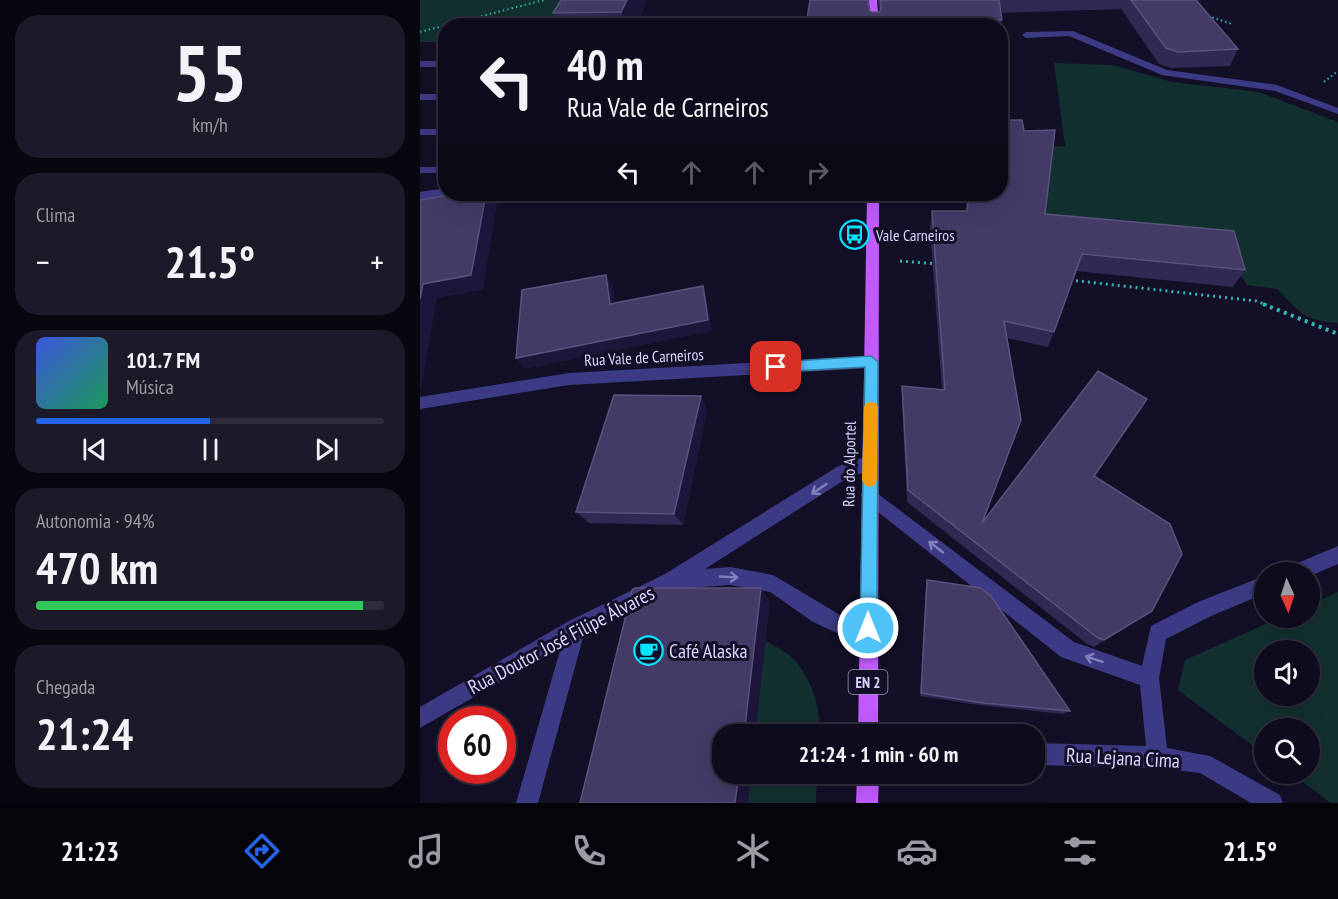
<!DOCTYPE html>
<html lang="pt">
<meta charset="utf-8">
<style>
body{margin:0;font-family:"PT Sans Narrow",sans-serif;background:#1c1929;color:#f1f3f6;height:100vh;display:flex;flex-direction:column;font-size:22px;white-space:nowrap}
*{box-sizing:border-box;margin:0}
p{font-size:20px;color:#9b9ba3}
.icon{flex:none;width:33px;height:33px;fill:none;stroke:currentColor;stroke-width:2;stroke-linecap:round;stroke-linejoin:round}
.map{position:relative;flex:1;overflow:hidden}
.sheet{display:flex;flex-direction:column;gap:15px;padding:15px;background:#08060f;width:420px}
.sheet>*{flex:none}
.hud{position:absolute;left:18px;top:18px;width:570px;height:183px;border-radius:24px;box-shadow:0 6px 24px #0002,0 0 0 2px #2e2b3b;background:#0e0b1c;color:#f1f3f6;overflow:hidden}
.needle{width:39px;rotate:177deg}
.buttons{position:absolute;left:834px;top:562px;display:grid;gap:12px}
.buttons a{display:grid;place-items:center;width:66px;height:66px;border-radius:50%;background:#0e0b1c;box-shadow:0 6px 24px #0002,0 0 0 2px #2e2b3b;font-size:30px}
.speed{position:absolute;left:18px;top:706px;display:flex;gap:12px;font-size:30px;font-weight:700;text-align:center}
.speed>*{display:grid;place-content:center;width:78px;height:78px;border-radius:50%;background:#0e0b1c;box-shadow:0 6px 24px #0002,0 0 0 2px #2e2b3b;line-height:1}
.speed .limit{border:9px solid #d22;background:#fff;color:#111}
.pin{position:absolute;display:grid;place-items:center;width:51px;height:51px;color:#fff;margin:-26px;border-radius:12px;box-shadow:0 3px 9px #0006}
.me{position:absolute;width:66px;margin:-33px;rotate:0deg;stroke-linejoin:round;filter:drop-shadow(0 0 4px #0008)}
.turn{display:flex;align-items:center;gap:21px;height:126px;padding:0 30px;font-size:27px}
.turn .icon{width:78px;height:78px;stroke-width:2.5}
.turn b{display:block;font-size:42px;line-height:51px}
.lanes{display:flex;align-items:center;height:57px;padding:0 30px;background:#0003;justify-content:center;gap:30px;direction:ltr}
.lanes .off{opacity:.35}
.big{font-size:45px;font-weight:800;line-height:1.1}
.sheet .card{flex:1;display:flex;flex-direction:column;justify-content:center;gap:9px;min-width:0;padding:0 21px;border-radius:24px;background:#1c1929}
.sheet .dial{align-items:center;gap:0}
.dial b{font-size:78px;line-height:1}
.song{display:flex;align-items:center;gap:18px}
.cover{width:72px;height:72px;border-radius:9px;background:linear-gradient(135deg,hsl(230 70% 55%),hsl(150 70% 35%))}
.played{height:6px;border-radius:3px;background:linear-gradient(90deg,#2563eb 50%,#2e2b3b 50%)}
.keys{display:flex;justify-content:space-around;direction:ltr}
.heat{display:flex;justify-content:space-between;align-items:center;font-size:33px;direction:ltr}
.charge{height:9px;border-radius:4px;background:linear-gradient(90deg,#34c759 94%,#2e2b3b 0)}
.trip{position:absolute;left:292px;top:724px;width:333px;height:60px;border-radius:24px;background:#0e0b1c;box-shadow:0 6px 24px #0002,0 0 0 2px #2e2b3b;font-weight:800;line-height:60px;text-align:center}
.dock{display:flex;height:96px;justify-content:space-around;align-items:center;background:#06040b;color:#9b9ba3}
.dock .icon{width:42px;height:42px}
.dock .current{color:#2563eb}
.dock b{font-size:27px;color:#f1f3f6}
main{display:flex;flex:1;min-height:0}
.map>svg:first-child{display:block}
</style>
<main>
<section class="sheet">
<div class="card dial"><b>55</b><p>km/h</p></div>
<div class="card"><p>Clima</p>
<div class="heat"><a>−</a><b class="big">21.5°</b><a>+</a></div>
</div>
<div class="card">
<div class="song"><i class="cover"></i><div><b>101.7 FM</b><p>Música</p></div></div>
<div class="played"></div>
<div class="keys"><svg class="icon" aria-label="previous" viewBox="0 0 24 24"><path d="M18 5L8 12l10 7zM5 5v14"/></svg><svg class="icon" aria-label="pause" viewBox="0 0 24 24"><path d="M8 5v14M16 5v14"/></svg><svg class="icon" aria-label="next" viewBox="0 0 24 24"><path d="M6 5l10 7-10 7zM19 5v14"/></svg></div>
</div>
<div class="card"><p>Autonomia · 94%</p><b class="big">470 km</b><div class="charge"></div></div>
<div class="card"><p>Chegada</p><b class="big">21:24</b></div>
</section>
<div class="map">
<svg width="918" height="803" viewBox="0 0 918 803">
<rect width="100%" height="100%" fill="#130f26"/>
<path fill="#12302f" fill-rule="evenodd" d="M 0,0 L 168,0 L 152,25 L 26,26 L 25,42 L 0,42 Z
M 634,63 L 693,65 L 752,82 L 839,92 L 918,122 L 918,323 C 885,321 879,312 857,289 L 827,285 L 803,248 L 620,230 L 630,147 L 645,146 Z
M 918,592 L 918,803 L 911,803 L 872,774 L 890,774 L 890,729 L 844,729 L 844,754 L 758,690 L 765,660 L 859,618 L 890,618 L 890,604 ZM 844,651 L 890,651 L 890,696 L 844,696 Z
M 345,641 C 353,645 363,650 370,656 C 391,675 401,707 400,735 L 335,735 Z
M 330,774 L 397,774 L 396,803 L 327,803 Z"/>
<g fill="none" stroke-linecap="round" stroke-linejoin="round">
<path stroke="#2fb8b0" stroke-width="2" stroke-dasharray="1.5 3" stroke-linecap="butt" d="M 788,16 L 812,24
M 0,32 L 124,0
M 904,82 L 918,71"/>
<path stroke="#2fb8b0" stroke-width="3" stroke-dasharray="2 4" stroke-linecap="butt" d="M 480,261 L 518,264
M 650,280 L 836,301 L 847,305"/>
<path stroke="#2fb8b0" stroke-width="4" stroke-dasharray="3 4.5" stroke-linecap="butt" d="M 843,304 L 918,334"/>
<path fill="#3d3a85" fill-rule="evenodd" d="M 0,94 L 26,94 L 26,100 L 0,100 Z
M 0,129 L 26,129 L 26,135 L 0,135 Z
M 0,167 L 26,167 L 26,173 L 0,173 Z
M 26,188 L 26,194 L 30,195 L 0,200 L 0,192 Z"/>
<path fill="#3d3a85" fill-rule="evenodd" d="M 653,31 L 747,70 L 857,85 L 918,108 L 918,114 L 855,91 L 742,75 L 649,36 L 606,38 L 602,35 L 606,32 Z
M 0,61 L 26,61 L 26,67 L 0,67 Z
M 451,356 L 456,358 L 458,362 L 456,366 L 451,368 L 149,385 L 0,409 L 0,397 L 149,373 Z
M 450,457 L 456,459 L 458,464 L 456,469 L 429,477 L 285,569 L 310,567 L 353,575 L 427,619 L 448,619 L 455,621 L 457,628 L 455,635 L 448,637 L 426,637 L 393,622 L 350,592 L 310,585 L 253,589 L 164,634 L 118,803 L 96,803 L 141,647 L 0,728 L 0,707 L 149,621 L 245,574 L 417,467 L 436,459 Z
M 449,487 L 654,642 L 722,666 L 731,626 L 778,602 L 844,576 L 844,594 L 791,616 L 746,639 L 739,678 L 747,748 L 790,756 L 860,795 L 863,803 L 831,803 L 780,773 L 738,768 L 615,765 L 615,743 L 726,746 L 720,685 L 641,657 L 443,500 L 441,495 L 443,490 Z
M 918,546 L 918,564 L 890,576 L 890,573 L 865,573 L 868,567 Z"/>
<path fill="#c25bff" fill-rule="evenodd" d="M 449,0 L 457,0 L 459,26 L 451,26 Z
M 447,194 L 459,194 L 458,735 L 438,735 Z
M 437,774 L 459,774 L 458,803 L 436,803 Z"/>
</g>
<path fill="#312854" d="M 141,0 L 227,0 L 216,26 L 138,26 L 133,13 Z
M 458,0 L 779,0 L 778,3 L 818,49 L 810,66 L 751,68 L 739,64 L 701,9 L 581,13 L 582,20 L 580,31 L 580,26 L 386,26 L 449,10 L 451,12 L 459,12 Z
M 604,131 L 625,214 L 825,270 L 813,287 L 656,271 L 628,347 L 587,338 L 562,523 L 674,476 L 732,611 L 674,647 L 667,644 L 487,502 L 482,401 L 482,386 L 522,390 L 510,228 L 512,211 L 546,211 L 547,194 L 580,194 Z
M 281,396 L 287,410 L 263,525 L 169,523 L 156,512 Z
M 507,580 L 650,711 L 643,714 L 559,705 L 500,696 L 506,586 Z"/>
<path fill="#1d163a" d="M 207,0 L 227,0 L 216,26 L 206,26 L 201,12 Z
M 66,194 L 70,194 L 77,204 L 63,290 L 17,298 L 1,388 L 0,389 L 0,299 L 3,284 Z
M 186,275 L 193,286 L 196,315 L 190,304 Z
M 283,286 L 287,298 L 292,331 L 105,369 L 96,358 Z
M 281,396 L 287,410 L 263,525 L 254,514 Z
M 341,588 L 350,602 L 335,735 L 324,735 Z
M 319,774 L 331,774 L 328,803 L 315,803 Z"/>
<path fill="#433a66" stroke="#5a527e" stroke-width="1.5" d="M 141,0 L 207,0 L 201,12 L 133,13 Z
M 390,0 L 448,0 L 449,10 L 451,12 L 459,12 L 461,10 L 460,0 L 579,0 L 582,20 L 575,20 L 577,26 L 386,26 Z
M 711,0 L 776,0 L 818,49 L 758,52 L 746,48 Z
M 580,120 L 602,120 L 604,131 L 635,130 L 625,214 L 814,231 L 825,270 L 662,254 L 634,332 L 584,321 L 601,420 L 562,523 L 678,371 L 727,399 L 674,476 L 750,524 L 762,554 L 732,611 L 684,640 L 678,638 L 488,490 L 482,386 L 525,390 L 512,211 L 547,211 L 549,194 L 580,194 Z
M 37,194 L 66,194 L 51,275 L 3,284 L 0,299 L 0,200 Z
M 186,275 L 190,304 L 283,286 L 288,320 L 96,358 L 102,290 Z
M 194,395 L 281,396 L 254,514 L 156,512 Z
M 507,580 L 561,588 L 571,596 L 650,711 L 563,703 L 501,693 Z
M 215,588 L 341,588 L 324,735 L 303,735 L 303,774 L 319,774 L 315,803 L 160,803 L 212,590 Z"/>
<defs><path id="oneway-shaft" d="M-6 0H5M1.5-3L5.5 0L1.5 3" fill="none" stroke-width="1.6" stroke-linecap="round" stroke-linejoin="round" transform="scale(1.5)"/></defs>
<g stroke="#837fbc">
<use href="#oneway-shaft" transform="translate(399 489) rotate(146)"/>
<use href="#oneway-shaft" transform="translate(516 547) rotate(-142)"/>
<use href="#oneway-shaft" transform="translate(309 577) rotate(3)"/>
<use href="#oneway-shaft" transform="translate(674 659) rotate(-161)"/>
</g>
<path fill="#4fc3f7" stroke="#337fa1" stroke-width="1.5" d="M 451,356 L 458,362 L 457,628 L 454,634 L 448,637 L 442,634 L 440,628 L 445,367 L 356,372 L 349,367 L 356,362 Z"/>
<path fill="#f59e0b" d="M 451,402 L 456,403 L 458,407 L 457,480 L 455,485 L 450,487 L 445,485 L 442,480 L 444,407 L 446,403 Z"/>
<defs>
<symbol id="bus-ring" viewBox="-11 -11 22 22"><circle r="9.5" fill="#130f26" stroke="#00e5ff" stroke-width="1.5"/><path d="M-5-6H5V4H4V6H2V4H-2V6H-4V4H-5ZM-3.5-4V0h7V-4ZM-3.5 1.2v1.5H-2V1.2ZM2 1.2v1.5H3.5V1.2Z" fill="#00e5ff"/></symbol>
<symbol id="cafe-ring" viewBox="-11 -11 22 22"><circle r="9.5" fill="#130f26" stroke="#00e5ff" stroke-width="1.5"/><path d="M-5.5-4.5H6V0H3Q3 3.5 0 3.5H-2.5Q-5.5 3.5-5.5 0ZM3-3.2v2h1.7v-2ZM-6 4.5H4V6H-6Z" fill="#00e5ff"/></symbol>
</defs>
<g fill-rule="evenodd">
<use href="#bus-ring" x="418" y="218" width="33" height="33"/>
<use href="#cafe-ring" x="212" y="634" width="33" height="33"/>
</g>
<g text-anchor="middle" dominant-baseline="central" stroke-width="6" stroke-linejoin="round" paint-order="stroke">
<rect fill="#130f26" stroke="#9e99be" stroke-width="1.5" x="428.5" y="670" width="39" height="24" rx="4.5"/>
<g font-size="15" font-weight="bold" fill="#d9d4ff">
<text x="448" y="682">EN 2</text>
</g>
<g font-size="16" fill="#d9d4ff" stroke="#130f26" text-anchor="start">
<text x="456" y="235">Vale Carneiros</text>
</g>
<g font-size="16" fill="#d9d4ff" stroke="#130f26">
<text transform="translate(224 357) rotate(-3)">Rua Vale de Carneiros</text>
<text transform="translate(429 464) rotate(-89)">Rua do Alportel</text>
</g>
<g font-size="20" fill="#d9d4ff" stroke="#130f26">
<text transform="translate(141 640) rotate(-28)">Rua Doutor José Filipe Álvares</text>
<text transform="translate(703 758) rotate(3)">Rua Lejana Cima</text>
</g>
<g font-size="20" fill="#d9d4ff" stroke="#130f26" text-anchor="start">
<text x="249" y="651">Café Alaska</text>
</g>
</g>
</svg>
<div class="buttons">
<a><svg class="needle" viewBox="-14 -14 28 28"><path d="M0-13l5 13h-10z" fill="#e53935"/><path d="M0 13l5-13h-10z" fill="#9b9ba3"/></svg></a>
<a><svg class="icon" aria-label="sound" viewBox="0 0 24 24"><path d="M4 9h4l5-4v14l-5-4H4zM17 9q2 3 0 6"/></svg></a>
<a><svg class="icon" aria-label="search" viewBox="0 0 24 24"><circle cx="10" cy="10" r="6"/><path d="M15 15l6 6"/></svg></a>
</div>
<div class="speed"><div class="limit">60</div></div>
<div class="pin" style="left:356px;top:367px;background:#d93025"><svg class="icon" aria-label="arrive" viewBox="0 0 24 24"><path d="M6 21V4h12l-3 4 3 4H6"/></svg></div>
<svg class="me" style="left:448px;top:628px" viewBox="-20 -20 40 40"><circle r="17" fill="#4fc3f7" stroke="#fff" stroke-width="3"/><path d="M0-11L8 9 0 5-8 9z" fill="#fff"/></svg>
<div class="trip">21:24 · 1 min · 60 m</div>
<div class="hud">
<div class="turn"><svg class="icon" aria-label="left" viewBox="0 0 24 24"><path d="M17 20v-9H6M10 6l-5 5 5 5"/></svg><div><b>40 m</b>Rua Vale de Carneiros</div></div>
<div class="lanes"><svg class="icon" aria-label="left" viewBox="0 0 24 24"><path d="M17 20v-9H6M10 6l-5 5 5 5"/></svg><svg class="icon off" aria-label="ahead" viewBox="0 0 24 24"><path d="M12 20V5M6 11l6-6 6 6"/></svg><svg class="icon off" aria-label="ahead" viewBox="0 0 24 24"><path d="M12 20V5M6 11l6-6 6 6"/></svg><svg class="icon off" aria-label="right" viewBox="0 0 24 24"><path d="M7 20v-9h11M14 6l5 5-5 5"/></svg></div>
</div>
</div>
</main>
<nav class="dock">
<b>21:23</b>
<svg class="icon current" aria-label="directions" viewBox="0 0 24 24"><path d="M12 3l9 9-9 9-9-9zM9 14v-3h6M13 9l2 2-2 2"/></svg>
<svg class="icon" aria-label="music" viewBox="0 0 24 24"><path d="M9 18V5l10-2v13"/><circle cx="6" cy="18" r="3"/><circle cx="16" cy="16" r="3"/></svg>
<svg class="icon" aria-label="phone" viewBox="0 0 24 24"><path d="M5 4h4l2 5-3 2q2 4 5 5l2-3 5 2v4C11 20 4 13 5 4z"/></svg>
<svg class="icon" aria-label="climate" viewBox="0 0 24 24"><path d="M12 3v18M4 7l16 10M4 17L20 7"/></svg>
<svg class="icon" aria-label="car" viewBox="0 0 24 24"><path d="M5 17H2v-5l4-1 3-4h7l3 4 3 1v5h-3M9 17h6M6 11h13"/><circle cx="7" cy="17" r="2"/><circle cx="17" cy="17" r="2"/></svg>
<svg class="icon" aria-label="filters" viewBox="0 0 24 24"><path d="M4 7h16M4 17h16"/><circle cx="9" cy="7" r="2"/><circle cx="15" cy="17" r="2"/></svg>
<b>21.5°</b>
</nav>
